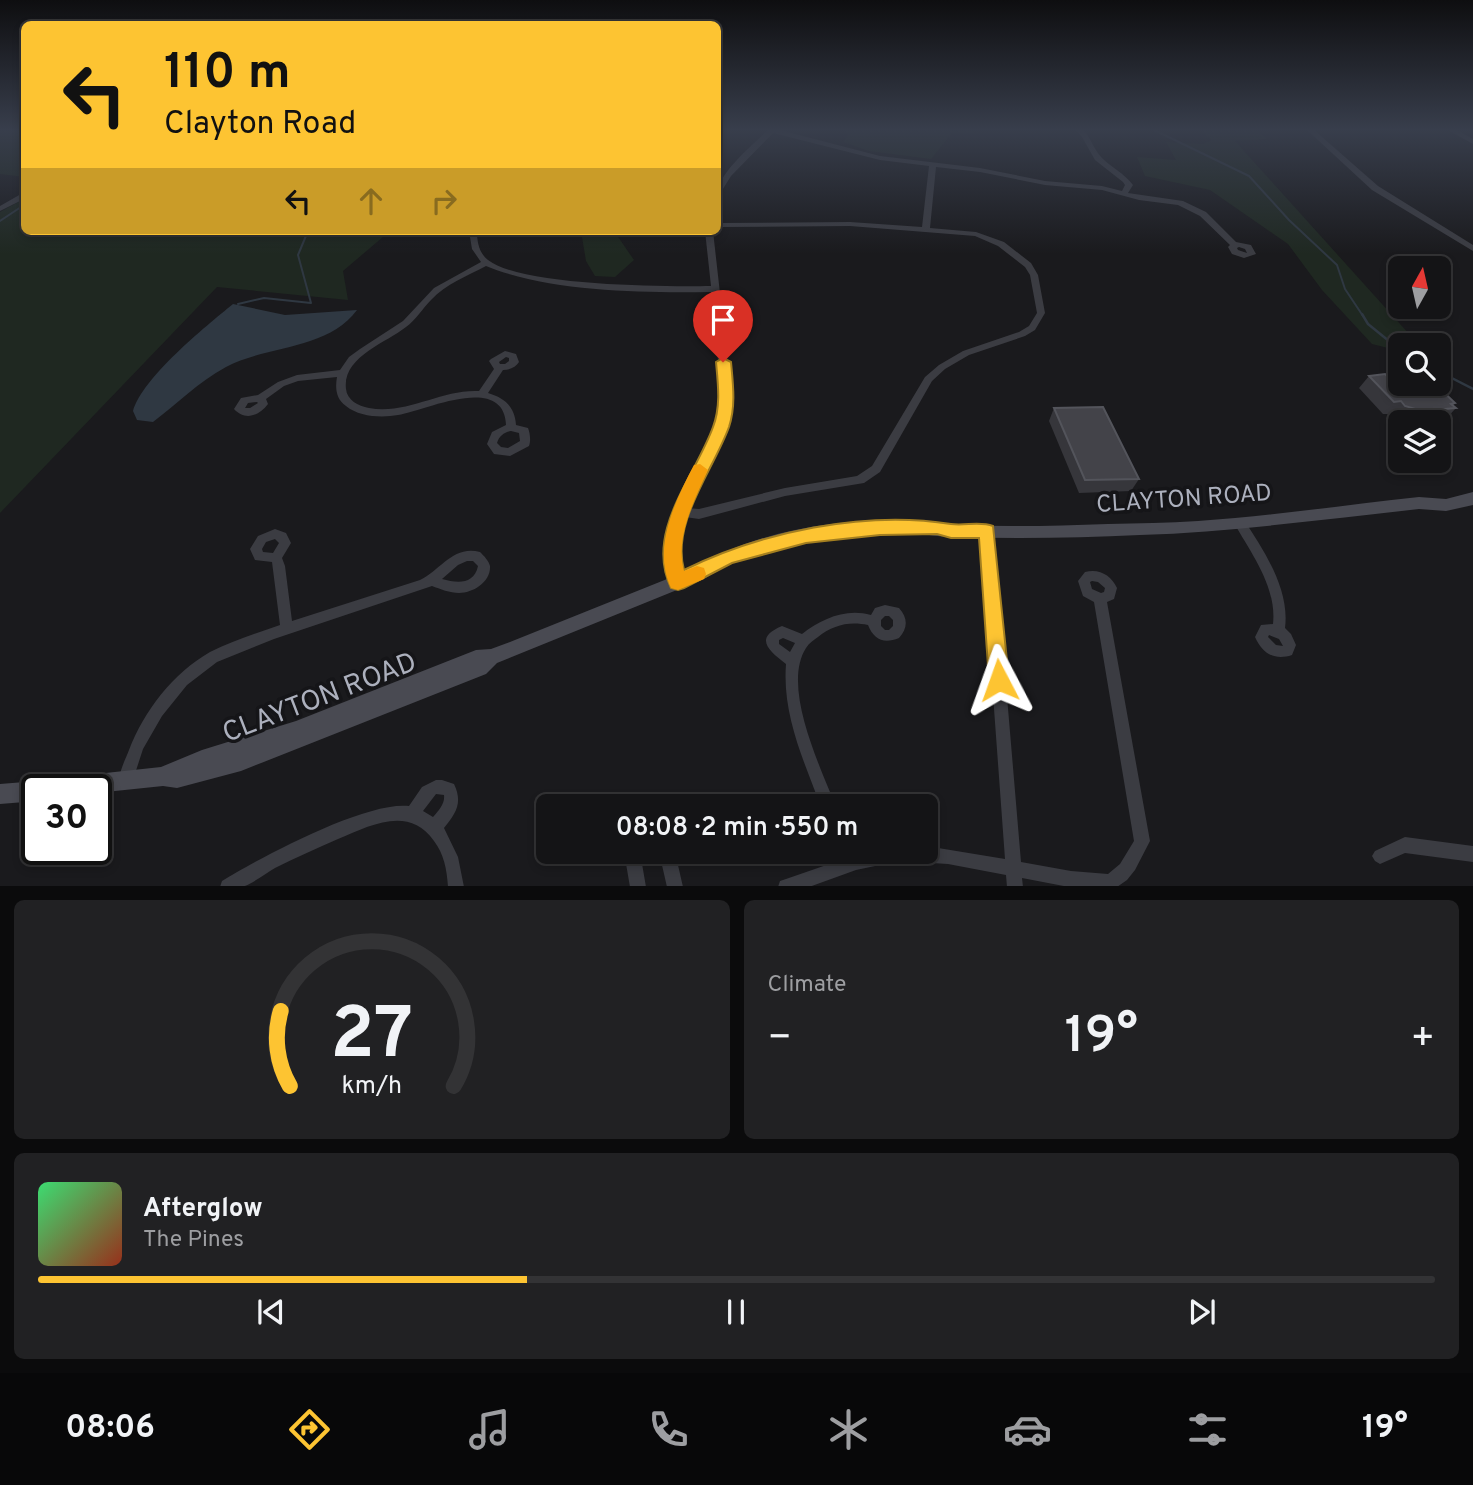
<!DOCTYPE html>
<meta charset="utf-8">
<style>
body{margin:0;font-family:Overpass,sans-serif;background:#212123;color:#f1f3f6;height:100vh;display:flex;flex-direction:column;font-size:26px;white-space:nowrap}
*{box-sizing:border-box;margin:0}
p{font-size:23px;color:#9d9ea1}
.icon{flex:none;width:38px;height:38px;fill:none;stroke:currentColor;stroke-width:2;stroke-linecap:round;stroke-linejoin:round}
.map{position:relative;height:886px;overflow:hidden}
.panel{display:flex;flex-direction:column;gap:14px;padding:14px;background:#0b0b0c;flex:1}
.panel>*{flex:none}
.top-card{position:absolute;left:21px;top:21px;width:700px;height:214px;border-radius:10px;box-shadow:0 4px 10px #0003,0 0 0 2px #333335;background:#fdc432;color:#111;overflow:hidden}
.needle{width:46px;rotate:8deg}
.controls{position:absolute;left:1388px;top:256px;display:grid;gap:14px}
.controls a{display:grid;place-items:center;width:63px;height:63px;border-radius:10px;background:#141416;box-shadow:0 4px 10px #0003,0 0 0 2px #333335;font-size:35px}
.speed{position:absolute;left:21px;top:774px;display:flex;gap:14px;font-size:35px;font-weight:700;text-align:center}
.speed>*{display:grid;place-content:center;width:91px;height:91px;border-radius:50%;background:#141416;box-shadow:0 4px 10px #0003,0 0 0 2px #333335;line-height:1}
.speed .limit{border:4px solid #111;border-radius:10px;background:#fff;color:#111}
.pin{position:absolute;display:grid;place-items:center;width:60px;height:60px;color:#fff;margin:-72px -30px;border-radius:50% 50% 50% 0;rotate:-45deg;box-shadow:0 0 7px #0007}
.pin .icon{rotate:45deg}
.me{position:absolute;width:77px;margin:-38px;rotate:356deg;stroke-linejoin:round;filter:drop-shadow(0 0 5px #0008)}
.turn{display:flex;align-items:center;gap:24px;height:147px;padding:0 28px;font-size:32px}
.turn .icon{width:91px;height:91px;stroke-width:2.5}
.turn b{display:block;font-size:49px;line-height:60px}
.lanes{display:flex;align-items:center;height:66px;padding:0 28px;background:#0003;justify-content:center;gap:35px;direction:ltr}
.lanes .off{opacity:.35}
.big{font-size:52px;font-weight:600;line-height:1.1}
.panel .widget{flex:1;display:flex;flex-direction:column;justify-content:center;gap:10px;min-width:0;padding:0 24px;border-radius:10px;background:#212123}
.panel .dial{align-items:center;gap:0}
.dial svg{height:182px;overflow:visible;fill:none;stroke:#333335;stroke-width:7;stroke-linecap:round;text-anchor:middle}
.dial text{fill:#f1f3f6;stroke:none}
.song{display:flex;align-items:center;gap:21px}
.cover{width:84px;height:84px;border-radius:10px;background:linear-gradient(135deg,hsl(140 70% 55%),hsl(10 70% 35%))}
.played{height:7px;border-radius:4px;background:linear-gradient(90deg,#fdc432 35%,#333335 35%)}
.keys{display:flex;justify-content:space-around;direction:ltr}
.heat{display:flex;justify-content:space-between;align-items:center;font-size:38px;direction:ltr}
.panel .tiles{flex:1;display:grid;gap:14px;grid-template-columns:1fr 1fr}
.widget:last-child{grid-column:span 2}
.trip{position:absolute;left:536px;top:794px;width:402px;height:70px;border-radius:10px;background:#141416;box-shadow:0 4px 10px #0003,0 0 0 2px #333335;font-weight:600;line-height:70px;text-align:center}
.tab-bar{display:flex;height:112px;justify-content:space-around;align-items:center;background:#080809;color:#9d9ea1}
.tab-bar .icon{width:49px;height:49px}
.tab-bar .on{color:#fdc432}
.tab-bar b{font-size:32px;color:#f1f3f6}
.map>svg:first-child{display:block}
</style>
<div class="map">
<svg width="1473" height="887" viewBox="0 0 1473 887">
<rect width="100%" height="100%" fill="#1a1a1d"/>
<path fill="#1f2821" d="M 0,129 L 24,129 L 24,177 L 0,174 Z
M 843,129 L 975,129 L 971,134 L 952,133 L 931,159 L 869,151 L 843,142 L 848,136 Z
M 1198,129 L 1256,129 L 1267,139 L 1235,141 L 1419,345 L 1400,345 L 1400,351 L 1372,344 L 1322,290 L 1288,244 L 1210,190 L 1145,176 L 1137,157 L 1176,160 L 1166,142 L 1203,144 L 1212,140 Z
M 24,199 L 24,231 L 390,231 L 343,271 L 348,300 L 217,287 L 0,513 L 0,212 Z
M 581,231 L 614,231 L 634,260 L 615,277 L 595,276 L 586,261 Z"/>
<path fill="#2f3842" d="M 233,304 L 285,315 L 357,310 C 328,350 267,345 226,367 C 198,382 177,404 153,422 L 137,420 L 133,411 C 143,377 205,327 233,304 Z"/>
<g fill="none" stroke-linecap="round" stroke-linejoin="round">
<path stroke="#2f3842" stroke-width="2" d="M 1152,129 L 1249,176 L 1289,220 L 1337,265 L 1345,289 L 1363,316
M 0,221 L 24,205
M 238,304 L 264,298 L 311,303 L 298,255 L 308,231"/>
<path stroke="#2f3842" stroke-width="2.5" d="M 1362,314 L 1368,324 L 1400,350
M 1438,371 L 1473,389"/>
<path fill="#3b3c42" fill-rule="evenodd" d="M 769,129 L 776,129 L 880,156 L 980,168 L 1045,181 L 1102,186 L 1122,191 L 1125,185 L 1123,182 L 1095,160 L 1082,137 L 1075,129 L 1083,129 C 1091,138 1094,150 1102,158 C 1112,168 1124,173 1133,185 L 1128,193 L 1183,201 L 1206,212 L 1236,242 L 1251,245 L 1256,254 L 1244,258 L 1232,254 L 1228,247 L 1230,245 L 1200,216 L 1178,205 L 1139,200 L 1102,190 L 1045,185 L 980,172 L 936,167 L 930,228 L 976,232 L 1004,242 L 1031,263 L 1038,275 L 1045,313 L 1035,330 L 1025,336 L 969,355 L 945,369 L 932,381 L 880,472 L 864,483 L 785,496 L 699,519 L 685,517 L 677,557 L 684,582 L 682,586 L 678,587 L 674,586 L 672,582 L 665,557 L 674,512 L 710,441 L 722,400 L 711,292 C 643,293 549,292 486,266 C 467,276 446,284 431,300 C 422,309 416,320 406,327 C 386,343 342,357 346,389 C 347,400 358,406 369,408 C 407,415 441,389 479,391 L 494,369 L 489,361 L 491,359 L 505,351 L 516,354 L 519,362 C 516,367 510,370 503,370 L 488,393 C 505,398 515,407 516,425 L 528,428 C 530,433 531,441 529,446 L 510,456 L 494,454 L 487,444 L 492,432 L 506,425 C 504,372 424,411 398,415 C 382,418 359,417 346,406 C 336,399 335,388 337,377 L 298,381 L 284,386 L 266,399 L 268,404 C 259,416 245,421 234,409 L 241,398 L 258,395 L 278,382 L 297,375 L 340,370 L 349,357 L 360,349 L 403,321 L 434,288 L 481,262 L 472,249 L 469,231 L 477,231 C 477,242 479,253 488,260 C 521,286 665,287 711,286 L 705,231 L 713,231 L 732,400 L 720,441 L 687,508 L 699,509 L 785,488 L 857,476 L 872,466 L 925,377 L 939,365 L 963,351 L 1019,332 L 1029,326 L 1037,313 L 1030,275 L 1025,267 L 998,246 L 975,236 L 850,226 L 718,227 L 718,223 L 850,222 L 922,227 L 929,166 L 880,160 L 773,133 L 731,176 L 721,192 L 718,192 C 718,173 755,143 769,129 ZM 1239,247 L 1245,249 L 1247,253 L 1238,250 L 1237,248 ZM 506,357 L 509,358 L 509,361 L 505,364 L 500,364 L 499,362 ZM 257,402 L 258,403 L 250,408 L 245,408 L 248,403 ZM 511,431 L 519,433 L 520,441 L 508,448 L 501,447 L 497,443 C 499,436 504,432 511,431 Z
M 1306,129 L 1313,129 L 1378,186 L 1473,245 L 1473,251 L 1372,190 Z
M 1446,129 L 1455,129 L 1473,139 L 1473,144 Z
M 21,194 L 24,194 L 24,199 L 0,211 L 0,206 Z
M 1240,518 L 1244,520 C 1264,551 1290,589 1285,628 L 1291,634 L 1296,645 L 1292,655 C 1274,661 1262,653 1255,637 L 1261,625 L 1273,624 C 1277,587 1251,553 1234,523 L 1236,520 ZM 1269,635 L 1279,639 L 1283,646 L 1276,645 L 1268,637 Z
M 987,526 L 991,528 L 993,531 L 1021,862 L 1071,871 L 1108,874 L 1120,864 L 1134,841 L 1094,602 L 1083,596 L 1078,581 L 1085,572 C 1099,568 1111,575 1117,588 L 1114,599 L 1107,602 L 1150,841 L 1135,870 L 1127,880 L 1117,887 L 1069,887 L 1022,878 L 1023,887 L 1007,887 L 1006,875 L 948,864 L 899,861 L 856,870 L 809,887 L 778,887 L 780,881 L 786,879 L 864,852 L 926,852 L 926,846 L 1005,859 L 981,531 L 983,528 ZM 1092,581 L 1098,582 L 1105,588 L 1104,592 L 1101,593 L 1092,589 L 1090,582 Z
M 275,529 L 286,533 L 291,543 L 282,558 L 285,566 L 292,621 L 420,580 C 441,570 453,545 480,552 C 484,556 489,561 490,566 C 491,582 473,593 459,593 C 450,593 440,589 432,586 L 274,639 L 217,662 L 187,685 L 162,716 L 143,749 L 131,786 L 126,788 L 121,786 C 116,776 125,761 129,750 C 144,711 173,673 210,652 C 232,641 257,633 280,625 L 272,562 L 255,560 L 250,549 L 258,536 ZM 275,539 L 279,543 L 273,553 L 263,552 L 262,549 L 266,542 ZM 467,561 L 473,561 L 478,566 C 474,585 457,583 442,579 L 458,565 Z
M 885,605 L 899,608 C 908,618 908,628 899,638 C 884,644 874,640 868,625 C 849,621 833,625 818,637 C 814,640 809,643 806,648 C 781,687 821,768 836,807 L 821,807 C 804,761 782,715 786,664 C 769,651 753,638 782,626 L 802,634 C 822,619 845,608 871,615 L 875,608 ZM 885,616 L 889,616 L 893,620 L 893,626 L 889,630 L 885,630 L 881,626 L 881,620 ZM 783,638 L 795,643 L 790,652 L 779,644 L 779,640 Z
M 436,780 L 442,780 L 454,784 C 463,803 456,813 444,828 L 458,857 L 464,887 L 448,887 C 447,870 444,854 434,841 C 409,805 371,825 338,839 C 317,848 295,858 275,868 C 265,874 252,884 242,887 C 235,887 227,887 220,887 L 222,881 C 261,857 366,801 409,806 L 422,787 ZM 436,794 L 444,795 C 445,804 439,810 433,817 L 423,811 Z
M 1405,837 L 1473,846 L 1473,862 L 1405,853 L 1380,864 L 1375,861 L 1372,856 L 1375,851 Z
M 624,852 L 640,852 L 646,887 L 630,887 Z
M 659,852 L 675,852 L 683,887 L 667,887 Z"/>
<path fill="#494a52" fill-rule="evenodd" d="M 1473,492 L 1473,505 L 1446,511 L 1419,509 C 1326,519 1233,532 1140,535 C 1078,538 1016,539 955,537 C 935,537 916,532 897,532 C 832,532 759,544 704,579 L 497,663 L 486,674 L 241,771 L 177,788 L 163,786 L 96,793 L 96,789 L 37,789 L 37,801 L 0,804 L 0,784 L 37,781 L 43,784 L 50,779 L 161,767 L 202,750 L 296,721 L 476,650 L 491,649 L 510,642 L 692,569 C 751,533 828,520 896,520 C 916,520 935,524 954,525 C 1005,527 1057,526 1108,524 C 1138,523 1168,523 1198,521 C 1272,516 1345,505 1419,497 L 1446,499 Z"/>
</g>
<path fill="#36363b" d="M 1369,376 L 1391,380 L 1455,403 L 1453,405 L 1456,408 L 1444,421 L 1434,422 L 1404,422 L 1394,418 L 1390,414 L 1383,414 L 1359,388 Z
M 1054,408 L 1139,479 L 1131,491 L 1079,493 L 1049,421 Z"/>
<path fill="#434349" stroke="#53545b" stroke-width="2" d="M 1385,374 L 1391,380 L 1400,380 L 1400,383 L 1434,383 L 1455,403 L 1451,404 L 1456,408 L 1422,411 L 1405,406 L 1401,401 L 1394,402 L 1369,376 Z
M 1103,407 L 1139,479 L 1085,480 L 1054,408 Z"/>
<linearGradient id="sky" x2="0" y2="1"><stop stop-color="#0e0e10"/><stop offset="0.51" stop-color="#383e4c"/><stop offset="1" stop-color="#383e4c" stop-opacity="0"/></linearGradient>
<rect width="1473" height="254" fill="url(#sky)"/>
<path fill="#fdc432" stroke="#a47f20" stroke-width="2" d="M 723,358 L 731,362 C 733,384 736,406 729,427 C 713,471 671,522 684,570 C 761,532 864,510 951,524 C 965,526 980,521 993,526 L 1009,680 L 1006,686 L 999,689 L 992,686 L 989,680 L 979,538 L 951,538 L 937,534 L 880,535 L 806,543 L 732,563 L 684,588 L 678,590 L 671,588 C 644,532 695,477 713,427 C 721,406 718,384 716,362 Z"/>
<path fill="#f59e0b" d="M 700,464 L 708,470 C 694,501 675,537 684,571 L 697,566 L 704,568 L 706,574 L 704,579 L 678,590 L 671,588 C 652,548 675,501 694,465 Z"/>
<g text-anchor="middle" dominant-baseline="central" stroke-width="7" stroke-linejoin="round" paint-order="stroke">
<g font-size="24" fill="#acb0bd" stroke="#151518">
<text transform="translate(1184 500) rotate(-4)">CLAYTON ROAD</text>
</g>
<g font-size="28" fill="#acb0bd" stroke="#151518">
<text transform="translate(320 699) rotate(-21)">CLAYTON ROAD</text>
</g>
</g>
</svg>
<div class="controls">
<a><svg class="needle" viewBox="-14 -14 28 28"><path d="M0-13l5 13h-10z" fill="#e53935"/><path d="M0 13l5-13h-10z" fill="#9d9ea1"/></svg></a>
<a><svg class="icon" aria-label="search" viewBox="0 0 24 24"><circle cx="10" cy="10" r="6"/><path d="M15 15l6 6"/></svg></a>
<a><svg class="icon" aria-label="layers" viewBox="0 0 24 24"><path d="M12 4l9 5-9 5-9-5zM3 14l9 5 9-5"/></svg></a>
</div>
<div class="speed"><div class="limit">30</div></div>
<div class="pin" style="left:723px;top:362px;background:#d93025"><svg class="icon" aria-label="arrive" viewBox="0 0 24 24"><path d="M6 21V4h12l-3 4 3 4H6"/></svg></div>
<svg class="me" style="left:999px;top:680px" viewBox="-20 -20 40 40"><path d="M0-17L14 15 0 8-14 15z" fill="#fdc432" stroke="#fff" stroke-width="4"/></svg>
<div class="trip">08:08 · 2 min · 550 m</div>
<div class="top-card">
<div class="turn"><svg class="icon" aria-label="left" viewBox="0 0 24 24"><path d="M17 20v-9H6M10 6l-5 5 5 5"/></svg><div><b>110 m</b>Clayton Road</div></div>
<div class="lanes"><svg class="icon" aria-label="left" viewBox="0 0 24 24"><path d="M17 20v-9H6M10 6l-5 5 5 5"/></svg><svg class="icon off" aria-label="ahead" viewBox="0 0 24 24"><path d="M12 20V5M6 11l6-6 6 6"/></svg><svg class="icon off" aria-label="right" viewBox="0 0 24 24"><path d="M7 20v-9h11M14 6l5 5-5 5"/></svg></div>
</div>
</div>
<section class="panel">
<div class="tiles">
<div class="widget dial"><svg viewBox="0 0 100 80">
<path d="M14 69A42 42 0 1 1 86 69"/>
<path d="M14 69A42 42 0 0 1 10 36" stroke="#fdc432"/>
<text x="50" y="56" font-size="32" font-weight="700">27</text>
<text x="50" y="72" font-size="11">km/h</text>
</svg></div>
<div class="widget"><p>Climate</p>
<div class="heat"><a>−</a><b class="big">19°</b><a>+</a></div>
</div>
<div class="widget">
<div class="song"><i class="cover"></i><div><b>Afterglow</b><p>The Pines</p></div></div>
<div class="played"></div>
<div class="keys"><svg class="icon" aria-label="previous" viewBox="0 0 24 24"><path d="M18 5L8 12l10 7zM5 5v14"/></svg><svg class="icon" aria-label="pause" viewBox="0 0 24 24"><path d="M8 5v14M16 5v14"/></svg><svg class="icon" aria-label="next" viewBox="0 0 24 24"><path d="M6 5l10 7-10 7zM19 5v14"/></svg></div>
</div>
</div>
</section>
<nav class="tab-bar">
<b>08:06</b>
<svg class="icon on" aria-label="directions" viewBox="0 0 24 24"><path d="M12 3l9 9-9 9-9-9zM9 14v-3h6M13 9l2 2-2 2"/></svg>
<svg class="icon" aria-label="music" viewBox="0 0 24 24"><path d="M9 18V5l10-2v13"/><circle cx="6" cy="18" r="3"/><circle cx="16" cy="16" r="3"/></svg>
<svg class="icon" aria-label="phone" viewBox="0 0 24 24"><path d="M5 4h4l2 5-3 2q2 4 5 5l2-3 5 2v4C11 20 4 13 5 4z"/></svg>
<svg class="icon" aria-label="climate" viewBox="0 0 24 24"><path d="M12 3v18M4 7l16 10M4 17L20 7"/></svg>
<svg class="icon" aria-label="car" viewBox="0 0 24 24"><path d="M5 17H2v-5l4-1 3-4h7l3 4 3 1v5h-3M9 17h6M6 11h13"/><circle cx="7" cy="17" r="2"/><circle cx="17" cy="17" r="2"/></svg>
<svg class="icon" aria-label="filters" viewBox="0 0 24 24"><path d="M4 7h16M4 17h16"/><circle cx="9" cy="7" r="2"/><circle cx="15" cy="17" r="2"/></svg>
<b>19°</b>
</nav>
